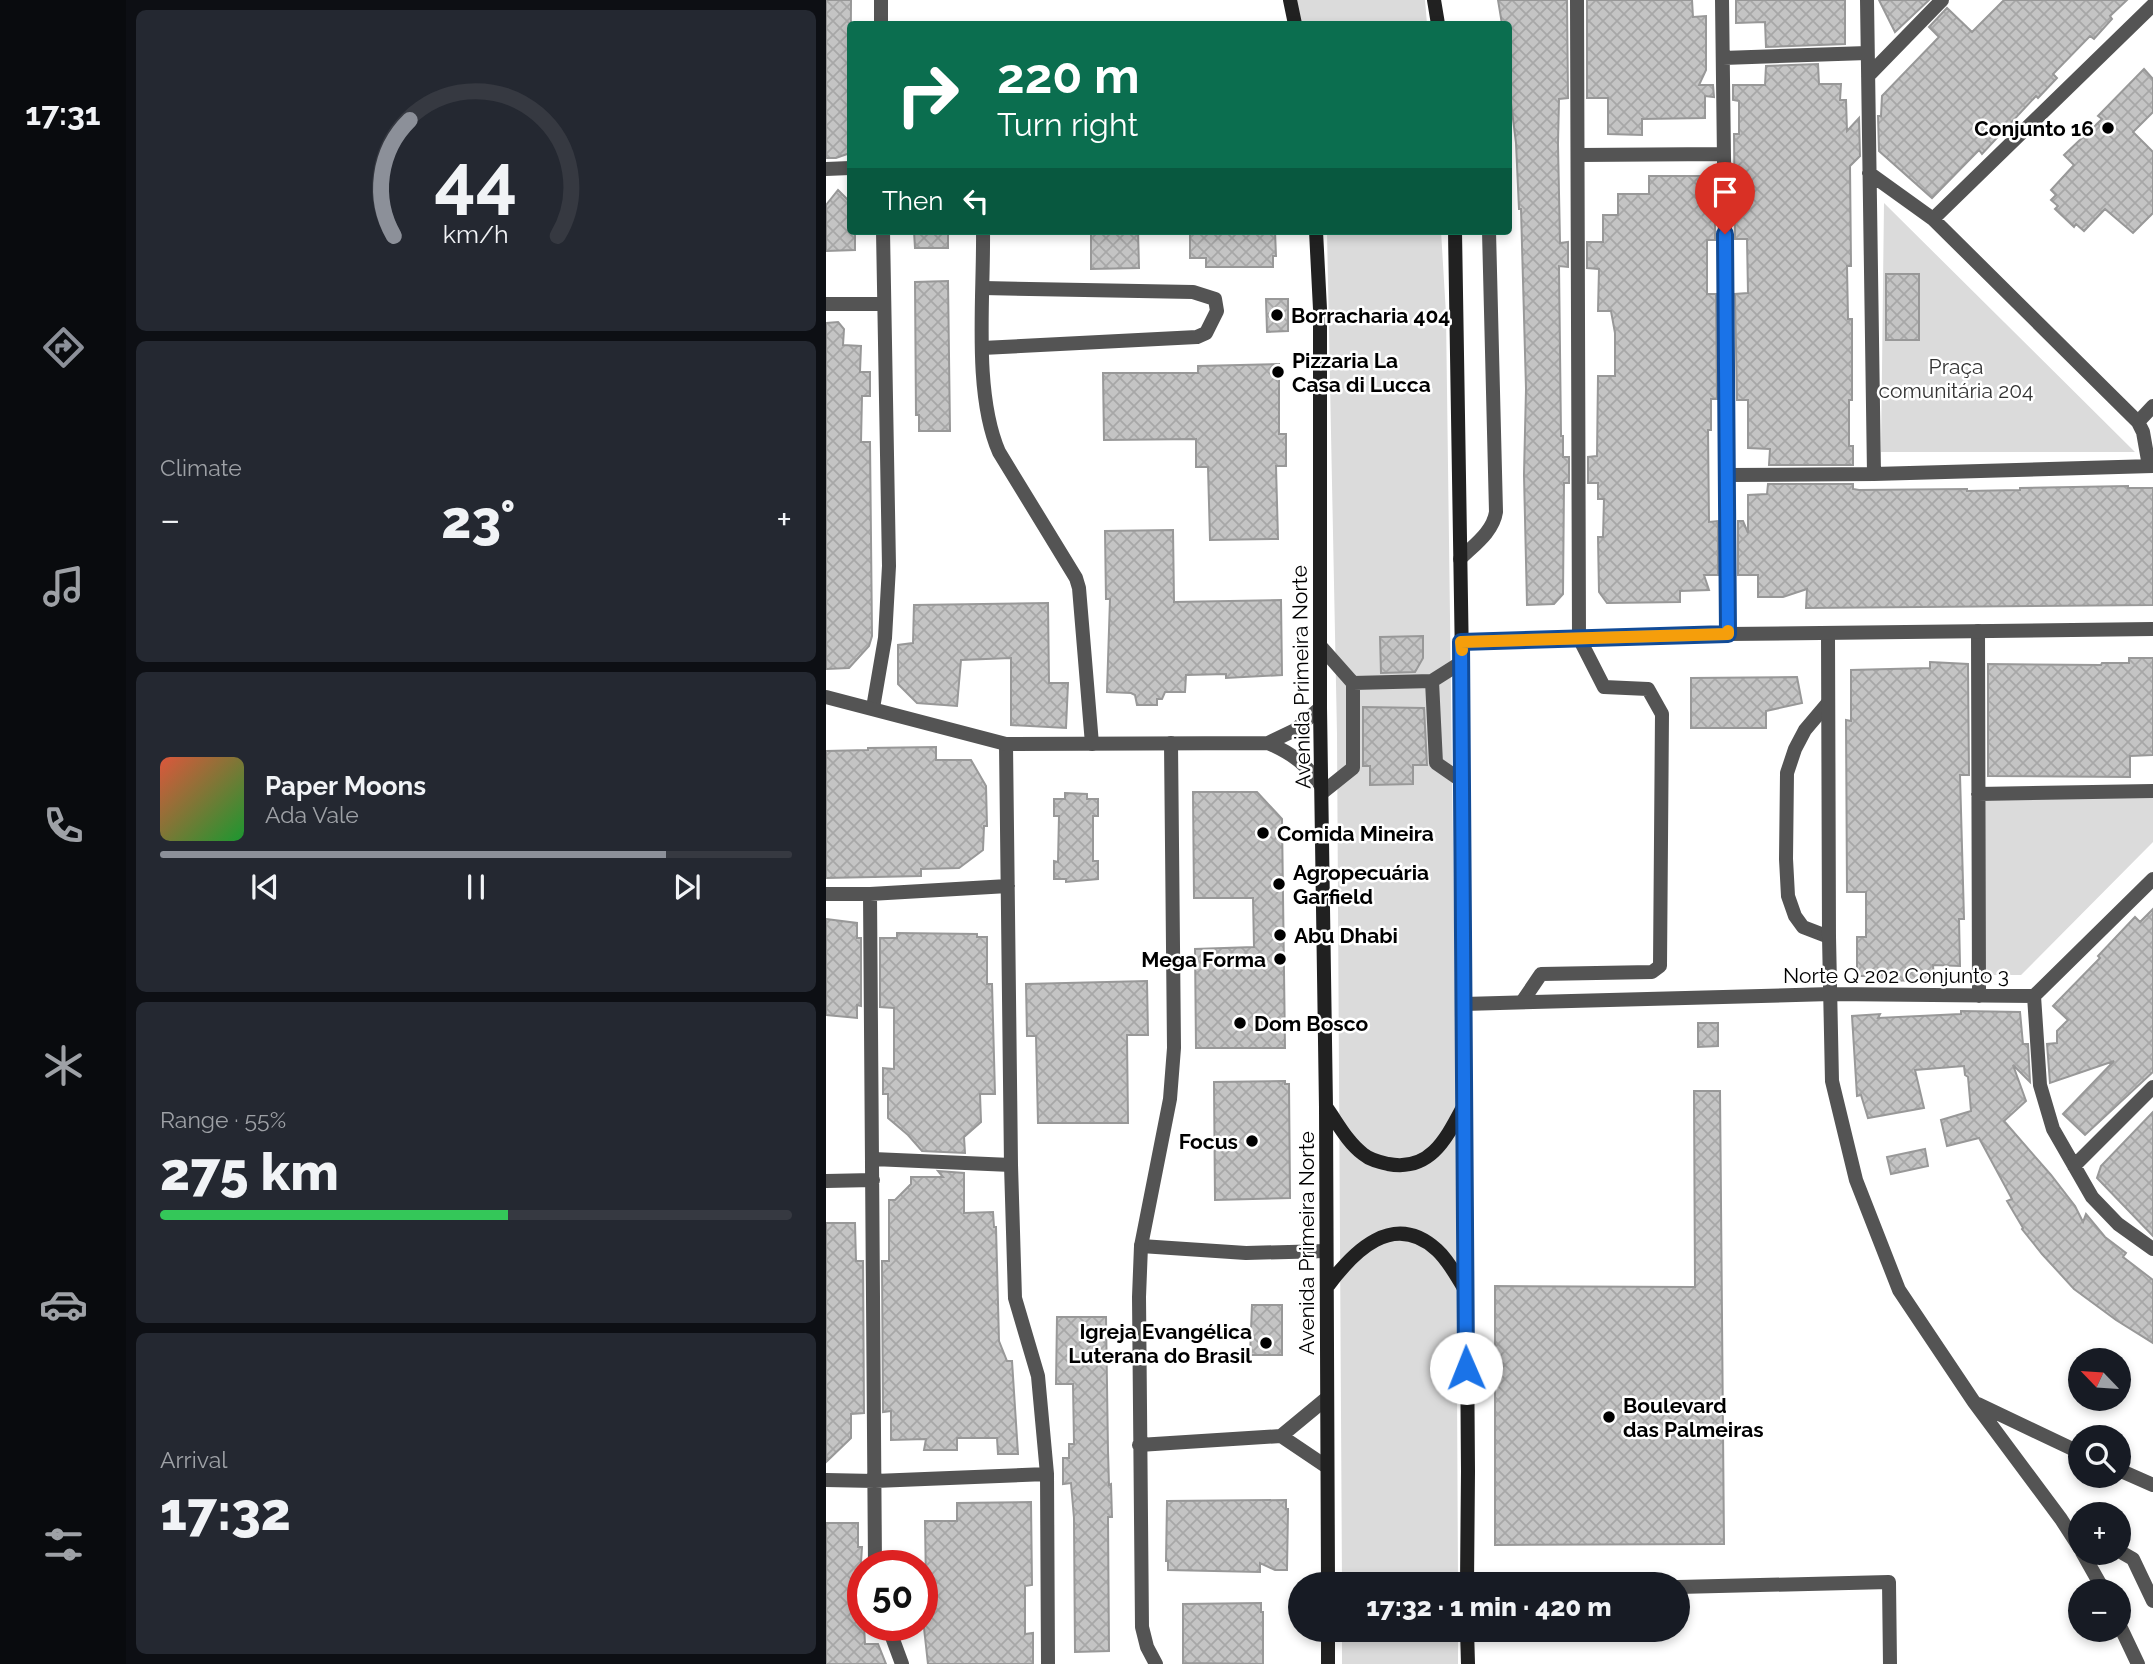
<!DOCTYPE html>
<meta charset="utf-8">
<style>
body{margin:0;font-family:Raleway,sans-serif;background:#242831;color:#f1f3f6;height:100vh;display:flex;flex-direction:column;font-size:26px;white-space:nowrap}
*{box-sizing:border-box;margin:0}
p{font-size:23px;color:#9ea1a6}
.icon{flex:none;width:38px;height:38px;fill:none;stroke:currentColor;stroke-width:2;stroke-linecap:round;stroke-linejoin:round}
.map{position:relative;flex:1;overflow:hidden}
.side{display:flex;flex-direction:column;gap:10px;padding:10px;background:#0d0f14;width:700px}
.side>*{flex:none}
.top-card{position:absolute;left:21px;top:21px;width:665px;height:214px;border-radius:7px;box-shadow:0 4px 10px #0003;background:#0b6e4f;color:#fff;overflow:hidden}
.needle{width:46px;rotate:295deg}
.tools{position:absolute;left:1242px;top:1348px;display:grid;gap:14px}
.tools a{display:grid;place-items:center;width:63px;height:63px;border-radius:50%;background:#171b24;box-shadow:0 4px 10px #0003;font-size:35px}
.speed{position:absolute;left:21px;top:1550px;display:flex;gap:14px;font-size:35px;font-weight:700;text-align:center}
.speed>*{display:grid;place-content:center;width:91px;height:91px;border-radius:50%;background:#171b24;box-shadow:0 4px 10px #0003;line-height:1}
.speed .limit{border:10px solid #d22;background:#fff;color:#111}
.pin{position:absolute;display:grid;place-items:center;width:60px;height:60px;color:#fff;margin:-72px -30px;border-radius:50% 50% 50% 0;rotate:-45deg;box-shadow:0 0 7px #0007}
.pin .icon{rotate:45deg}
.me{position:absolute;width:77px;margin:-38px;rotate:359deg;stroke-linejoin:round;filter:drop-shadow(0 0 5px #0008)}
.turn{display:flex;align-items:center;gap:24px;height:147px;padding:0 35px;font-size:32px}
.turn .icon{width:91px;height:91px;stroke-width:2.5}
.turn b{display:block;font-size:49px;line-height:60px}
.then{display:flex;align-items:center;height:66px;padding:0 35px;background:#0003;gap:14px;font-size:26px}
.big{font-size:52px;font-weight:800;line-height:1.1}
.side .tile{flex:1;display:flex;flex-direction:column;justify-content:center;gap:10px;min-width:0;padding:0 24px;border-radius:10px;background:#242831}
.side .dial{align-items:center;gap:0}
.dial svg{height:182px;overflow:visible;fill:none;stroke:#363941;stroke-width:7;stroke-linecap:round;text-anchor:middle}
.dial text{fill:#f1f3f6;stroke:none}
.song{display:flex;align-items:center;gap:21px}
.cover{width:84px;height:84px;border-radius:10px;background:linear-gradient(135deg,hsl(10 70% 55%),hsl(130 70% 35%))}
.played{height:7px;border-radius:4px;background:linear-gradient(90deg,#8c9099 80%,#363941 80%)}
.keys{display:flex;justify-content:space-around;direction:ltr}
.heat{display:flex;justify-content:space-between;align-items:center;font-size:38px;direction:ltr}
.charge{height:10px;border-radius:5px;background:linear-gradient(90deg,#34c759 55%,#363941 0)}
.trip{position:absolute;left:462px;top:1572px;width:402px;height:70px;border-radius:35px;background:#171b24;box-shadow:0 4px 10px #0003;font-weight:800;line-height:70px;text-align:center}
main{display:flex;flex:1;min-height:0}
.dock{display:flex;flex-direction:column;width:126px;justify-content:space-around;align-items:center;background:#090b0e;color:#9ea1a6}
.dock .icon{width:49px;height:49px}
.dock .selected{color:#8c9099}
.dock b{font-size:32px;color:#f1f3f6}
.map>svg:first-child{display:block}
</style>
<main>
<nav class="dock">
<b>17:31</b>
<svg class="icon selected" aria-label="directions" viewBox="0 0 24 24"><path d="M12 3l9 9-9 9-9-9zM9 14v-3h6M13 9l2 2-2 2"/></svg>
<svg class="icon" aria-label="music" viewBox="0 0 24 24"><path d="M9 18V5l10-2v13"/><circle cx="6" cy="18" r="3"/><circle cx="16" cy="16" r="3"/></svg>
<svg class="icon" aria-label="phone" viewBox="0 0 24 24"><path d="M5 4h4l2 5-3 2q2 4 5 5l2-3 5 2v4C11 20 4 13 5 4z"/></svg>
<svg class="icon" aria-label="climate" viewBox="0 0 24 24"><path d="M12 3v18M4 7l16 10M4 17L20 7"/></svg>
<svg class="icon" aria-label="car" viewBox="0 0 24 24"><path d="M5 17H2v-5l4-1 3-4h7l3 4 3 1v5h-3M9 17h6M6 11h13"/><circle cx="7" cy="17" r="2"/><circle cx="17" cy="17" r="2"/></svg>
<svg class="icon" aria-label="filters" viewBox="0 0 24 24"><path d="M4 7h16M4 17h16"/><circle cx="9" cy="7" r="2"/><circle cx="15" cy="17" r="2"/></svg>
</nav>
<section class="side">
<div class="tile dial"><svg viewBox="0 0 100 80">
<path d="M14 69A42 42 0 1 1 86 69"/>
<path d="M14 69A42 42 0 0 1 21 18" stroke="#8c9099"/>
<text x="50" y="56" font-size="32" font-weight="700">44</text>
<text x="50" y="72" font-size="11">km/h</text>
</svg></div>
<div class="tile"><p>Climate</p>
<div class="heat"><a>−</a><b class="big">23°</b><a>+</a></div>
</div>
<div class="tile">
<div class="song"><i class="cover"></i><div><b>Paper Moons</b><p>Ada Vale</p></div></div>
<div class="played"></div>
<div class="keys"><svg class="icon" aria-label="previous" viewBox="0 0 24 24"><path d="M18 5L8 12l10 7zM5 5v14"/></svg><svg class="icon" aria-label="pause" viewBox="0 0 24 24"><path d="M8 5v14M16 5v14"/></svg><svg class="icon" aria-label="next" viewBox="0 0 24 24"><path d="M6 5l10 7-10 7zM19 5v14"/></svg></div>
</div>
<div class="tile"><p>Range · 55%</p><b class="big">275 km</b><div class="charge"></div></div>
<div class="tile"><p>Arrival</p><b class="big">17:32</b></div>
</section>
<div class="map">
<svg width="1327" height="1664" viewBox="0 0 1327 1664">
<defs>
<pattern id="building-cross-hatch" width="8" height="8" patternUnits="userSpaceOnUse" patternTransform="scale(1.75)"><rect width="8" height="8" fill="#c4c4c4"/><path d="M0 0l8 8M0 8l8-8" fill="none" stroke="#a7a7a7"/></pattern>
</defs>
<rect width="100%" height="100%" fill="#fff"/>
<path fill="#dbdbdb" d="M 463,0 L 599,0 L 601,24 L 469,24 Z
M 1058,203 L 1309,452 L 1055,452 Z
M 501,231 L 615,231 L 620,314 L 629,996 L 632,1584 L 516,1584 L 511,734 Z
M 1327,794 L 1327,842 L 1195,975 L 1153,975 L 1158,796 Z
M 516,1629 L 632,1629 L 632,1664 L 516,1664 Z"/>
<path fill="url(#building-cross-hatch)" stroke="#989898" stroke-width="2" d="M 0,0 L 25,0 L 24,153 L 10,158 L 0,158 Z
M 672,0 L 741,0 L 742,98 L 733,99 L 732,144 L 734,243 L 742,242 L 742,267 L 733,266 L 735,436 L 737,436 L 737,457 L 743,457 L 743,483 L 738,483 L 737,594 L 728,604 L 701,605 L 698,475 L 700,389 L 695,209 L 693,209 L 690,143 L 682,79 L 682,24 L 676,24 Z
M 761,0 L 866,0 L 867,17 L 880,16 L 880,70 L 873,85 L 887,85 L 888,97 L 879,96 L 879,118 L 816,119 L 816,135 L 782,134 L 782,98 L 761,98 Z
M 910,0 L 1019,0 L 1019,44 L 940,47 L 939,22 L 910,23 Z
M 1053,0 L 1103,0 L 1069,32 Z
M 1178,0 L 1301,0 L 1284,16 L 1286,19 L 1268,39 L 1264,36 L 1227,74 L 1231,78 L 1212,98 L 1210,96 L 1156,154 L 1153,150 L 1106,198 L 1053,151 L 1052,116 L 1055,116 L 1056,96 L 1113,37 L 1103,27 L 1121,8 L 1146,32 Z
M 992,64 L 993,84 L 1015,84 L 1014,100 L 1020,100 L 1021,131 L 1033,118 L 1034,156 L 1024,166 L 1025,266 L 1021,266 L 1022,319 L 1026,319 L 1026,400 L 1023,400 L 1023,446 L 1027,446 L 1027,465 L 943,465 L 944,449 L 922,448 L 922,400 L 911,400 L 909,294 L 922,293 L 921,239 L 909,239 L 908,134 L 913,134 L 913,101 L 907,100 L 907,85 L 939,85 L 940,66 Z
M 1318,69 L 1327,79 L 1327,112 L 1307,132 L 1327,152 L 1327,213 L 1307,233 L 1279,209 L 1258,231 L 1250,224 L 1248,227 L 1229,209 L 1232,206 L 1225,200 L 1230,195 L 1225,190 L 1248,165 L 1238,155 L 1276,119 L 1272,116 Z
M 823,176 L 875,176 L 889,193 L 889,240 L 881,240 L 881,294 L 890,294 L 891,399 L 885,399 L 885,430 L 882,430 L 883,522 L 892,521 L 892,575 L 878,575 L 883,590 L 854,591 L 854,602 L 781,603 L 773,592 L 772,537 L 777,537 L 778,499 L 772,499 L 772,483 L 762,483 L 762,457 L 771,456 L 772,376 L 789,376 L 789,333 L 785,311 L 772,311 L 773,269 L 761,268 L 761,242 L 777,242 L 777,215 L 792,215 L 792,194 L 823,194 Z
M 12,190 L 24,202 L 24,231 L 29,231 L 29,250 L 0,251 L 0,205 Z
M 88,231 L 122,231 L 122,248 L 89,248 Z
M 265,231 L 312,231 L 313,268 L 265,269 Z
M 364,231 L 449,231 L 450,256 L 447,256 L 447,267 L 380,267 L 380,258 L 364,258 Z
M 1060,274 L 1093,274 L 1093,340 L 1060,340 Z
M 122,281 L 124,431 L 93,431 L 93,415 L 90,415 L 89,282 Z
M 440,299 L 462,299 L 462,331 L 441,332 Z
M 12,322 L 18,329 L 17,345 L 35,346 L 34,372 L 44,372 L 44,396 L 36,396 L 35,442 L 44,442 L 46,636 L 43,646 L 23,668 L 0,669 L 0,323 Z
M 453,364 L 453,434 L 460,434 L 460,466 L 450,466 L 452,539 L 384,540 L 382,467 L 370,467 L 370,439 L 278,440 L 277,373 L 372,373 L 372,366 Z
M 942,484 L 1027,484 L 1027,489 L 1033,490 L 1141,489 L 1141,491 L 1194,490 L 1194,488 L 1302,486 L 1302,488 L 1327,488 L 1327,605 L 980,608 L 981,589 L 957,597 L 932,597 L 932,575 L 912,575 L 912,521 L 917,521 L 922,533 L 922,495 L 941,494 Z
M 347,530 L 348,602 L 455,600 L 456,675 L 400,678 L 400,674 L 360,675 L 359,692 L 339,692 L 336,699 L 331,699 L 331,705 L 311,705 L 309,695 L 305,693 L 281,692 L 284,599 L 280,599 L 279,531 Z
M 222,603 L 223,683 L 242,683 L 240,728 L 185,725 L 185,658 L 135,660 L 131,706 L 91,703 L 72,684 L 72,645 L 87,643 L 88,605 Z
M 597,636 L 597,658 L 589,672 L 555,673 L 554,637 Z
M 1303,658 L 1327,658 L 1327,755 L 1304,756 L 1304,777 L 1162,776 L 1162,664 L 1275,665 L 1276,663 L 1303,663 Z
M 1104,662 L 1142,664 L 1143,775 L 1134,775 L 1138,919 L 1133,919 L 1134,966 L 1107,965 L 1108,980 L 1054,981 L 1054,976 L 1031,976 L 1031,937 L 1040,937 L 1040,892 L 1021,892 L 1020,720 L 1025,721 L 1025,670 L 1104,668 Z
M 971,677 L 976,703 L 940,711 L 940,728 L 865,728 L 865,678 Z
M 537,707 L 598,708 L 601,765 L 587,765 L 587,784 L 544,785 L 544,766 L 537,766 Z
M 110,747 L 110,760 L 145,760 L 160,786 L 161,826 L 158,826 L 157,850 L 133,868 L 95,869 L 95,876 L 0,878 L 0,751 L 42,750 L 42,748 Z
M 367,792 L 431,792 L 456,819 L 459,1048 L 370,1048 L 369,949 L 428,947 L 427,898 L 368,898 Z
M 239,793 L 261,794 L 261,799 L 272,799 L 272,816 L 267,816 L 267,861 L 272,861 L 272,879 L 240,882 L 240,879 L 228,879 L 228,861 L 232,862 L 233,816 L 228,816 L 228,799 L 239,799 Z
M 1327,909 L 1327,1072 L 1259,1135 L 1237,1114 L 1288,1061 L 1224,1083 L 1221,1044 L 1231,1043 L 1231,1031 L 1242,1020 L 1227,1006 L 1274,958 L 1272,956 L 1309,917 L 1314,922 Z
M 0,919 L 31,923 L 31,938 L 35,938 L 35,1006 L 31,1005 L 31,1018 L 0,1015 Z
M 71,933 L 151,934 L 151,937 L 161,937 L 161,984 L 166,984 L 169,1094 L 154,1094 L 155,1122 L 138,1137 L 139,1153 L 96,1151 L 82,1135 L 62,1118 L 62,1094 L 57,1094 L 57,1068 L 68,1069 L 68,1008 L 54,1007 L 54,938 L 71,938 Z
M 321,981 L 322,1035 L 301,1035 L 302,1123 L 212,1123 L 210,1036 L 201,1036 L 200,984 Z
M 1135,1011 L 1194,1012 L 1197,1044 L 1202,1044 L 1204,1082 L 1187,1065 L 1200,1101 L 1178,1121 L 1225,1175 L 1249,1206 L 1257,1222 L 1260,1214 L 1279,1237 L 1300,1253 L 1297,1257 L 1327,1280 L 1327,1343 L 1290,1320 L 1248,1289 L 1216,1254 L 1196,1229 L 1197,1228 L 1181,1201 L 1186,1199 L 1153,1138 L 1121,1146 L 1115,1120 L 1145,1111 L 1142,1077 L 1139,1075 L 1138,1066 L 1089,1070 L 1098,1108 L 1042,1118 L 1035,1095 L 1031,1096 L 1026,1016 L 1054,1014 L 1052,1018 L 1135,1014 Z
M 872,1023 L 892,1023 L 892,1046 L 872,1047 Z
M 459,1081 L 459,1084 L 463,1084 L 464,1198 L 389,1200 L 388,1082 Z
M 868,1091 L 894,1091 L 898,1544 L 669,1545 L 669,1286 L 869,1287 Z
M 1327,1112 L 1327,1236 L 1271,1178 L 1275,1166 Z
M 1099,1149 L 1102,1166 L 1065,1174 L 1061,1157 Z
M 112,1171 L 138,1173 L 138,1213 L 167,1212 L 168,1227 L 170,1227 L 173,1341 L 181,1361 L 186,1361 L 192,1454 L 172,1454 L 171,1438 L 131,1438 L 131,1450 L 98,1450 L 100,1439 L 65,1440 L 65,1411 L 57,1412 L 56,1261 L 63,1261 L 63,1200 L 69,1200 L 85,1184 L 85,1177 L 117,1177 Z
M 0,1223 L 29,1223 L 30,1261 L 37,1261 L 38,1413 L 25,1414 L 25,1438 L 0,1462 Z
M 426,1305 L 456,1305 L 456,1355 L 424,1355 Z
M 231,1317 L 280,1317 L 282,1451 L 283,1485 L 285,1484 L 286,1517 L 282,1517 L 283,1651 L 249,1652 L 248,1518 L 245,1483 L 237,1484 L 237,1458 L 243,1458 L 243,1444 L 248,1444 L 247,1384 L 230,1384 Z
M 460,1500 L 460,1509 L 462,1509 L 461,1570 L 449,1570 L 434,1563 L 434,1572 L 342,1570 L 342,1561 L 340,1561 L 341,1501 Z
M 205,1502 L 206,1585 L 199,1586 L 199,1634 L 207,1633 L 207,1664 L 102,1664 L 96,1610 L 96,1586 L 100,1586 L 99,1521 L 131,1521 L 131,1503 Z
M 0,1523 L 32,1523 L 32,1547 L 36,1547 L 33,1594 L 37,1605 L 39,1644 L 52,1644 L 60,1664 L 0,1664 Z
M 435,1603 L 435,1612 L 437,1612 L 437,1664 L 357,1663 L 357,1604 Z"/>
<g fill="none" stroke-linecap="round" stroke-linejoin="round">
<path stroke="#545454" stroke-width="14" d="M 156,348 L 371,337 L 380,333 L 391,311 L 389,299 L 367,292 L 157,288
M 634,559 C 648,545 667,532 670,512 L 663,231
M 496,648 L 527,683 L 527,768 L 497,792
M 606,681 L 610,763 L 636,781
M 527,683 L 606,681 L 636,662
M 1001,704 L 979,730 L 969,749 L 961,773 L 960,859 L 962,896 L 969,916 L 977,927 L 1003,937
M 696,1002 L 715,974 L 826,972 L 834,966 L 836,714 L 822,689 L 778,687 L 753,638
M 315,1246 L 420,1253 L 500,1251
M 1293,1551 L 1307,1559 L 1327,1601
M 852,1587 L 1063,1582 L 1064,1664"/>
<path stroke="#545454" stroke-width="14" d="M 751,0 L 753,638
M 896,0 L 902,475 L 902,634
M 1041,0 L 1048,474
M 55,24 L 55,0
M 897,58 L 1041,53
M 1042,76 L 1116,0
M 753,155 L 898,154
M 0,169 L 24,168
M 1043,173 L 1107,219 L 1312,422
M 1107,219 L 1327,5
M 157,231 C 158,297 147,392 173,452 L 250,578 L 253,588 L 266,744
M 0,304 L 57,304
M 1323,466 L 1317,432 L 1312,422 L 1327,406
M 902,475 L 1048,474 L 1327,466
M 1152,631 L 1153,996
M 1002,634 L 1003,937 L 1006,1081 L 1030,1180 L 1073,1290 L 1148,1402 L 1235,1519 L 1255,1550
M 47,708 L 59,638 L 63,566 L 57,231
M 1152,794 L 1327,791
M 0,894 L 44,894 L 182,886
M 44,894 L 49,1566
M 1208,996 L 1327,879
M 638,1004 L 1005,994 L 1208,996 L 1214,1085 L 1227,1129 L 1266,1197 L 1292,1224 L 1327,1249
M 47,1159 L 185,1165 L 180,744
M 185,1165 L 189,1298 L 212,1376 L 221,1474 L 222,1664
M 1248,1166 L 1327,1087
M 0,1181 L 47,1180
M 1152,1404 L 1255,1453
M 455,1436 L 501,1467
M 313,1445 L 455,1436 L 501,1398
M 1293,1470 L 1327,1485
M 0,1480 L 49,1481 L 221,1474
M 1256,1552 L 1278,1591
M 1293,1624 L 1312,1664
M 62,1626 L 76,1664
M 330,1664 L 321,1647 L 316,1627 L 313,1297 L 315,1246 L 344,1099 L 348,1048 L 345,743"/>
<path stroke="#545454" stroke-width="14" d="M 635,642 L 902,634 L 1327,629
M 0,697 L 180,744 L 442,743 C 467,754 482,765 497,789
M 442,743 L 469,730 L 494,708"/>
<path stroke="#212121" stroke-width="14" d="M 464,0 L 469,24
M 608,0 L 612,24
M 490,231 L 494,309 L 494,708 L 500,1107 L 502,1584
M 629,231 L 636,662 L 642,1471 L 641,1584
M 500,1107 C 511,1122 521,1142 537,1154 C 544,1160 553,1162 562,1164 C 604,1172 620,1139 637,1107
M 501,1287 C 527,1252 567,1210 611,1250 C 623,1261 631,1277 639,1290
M 502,1629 L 502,1664
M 641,1629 L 642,1664"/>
</g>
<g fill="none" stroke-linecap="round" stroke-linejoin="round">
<defs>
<path id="route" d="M 640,1368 L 635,642 L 902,634 L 899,234"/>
</defs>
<use href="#route" stroke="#114b97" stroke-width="18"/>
<use href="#route" stroke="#1a73e8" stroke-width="12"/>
<path stroke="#f59e0b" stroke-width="12" d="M 636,650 L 635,642 L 902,634 L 902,631"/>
</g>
<g fill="#000" stroke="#fff" stroke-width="2.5">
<circle cx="1282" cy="128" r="7"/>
<circle cx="451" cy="315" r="7"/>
<circle cx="452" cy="372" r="7"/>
<circle cx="437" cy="833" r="7"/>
<circle cx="453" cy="884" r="7"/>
<circle cx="454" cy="935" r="7"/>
<circle cx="454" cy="959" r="7"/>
<circle cx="414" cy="1023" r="7"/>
<circle cx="426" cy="1141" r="7"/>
<circle cx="440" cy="1343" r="7"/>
<circle cx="783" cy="1417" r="7"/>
</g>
<g text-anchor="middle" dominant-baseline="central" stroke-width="5" stroke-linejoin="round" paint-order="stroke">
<g font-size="21" font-weight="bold" fill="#000" stroke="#fff" text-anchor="start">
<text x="1268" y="128" text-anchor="end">Conjunto 16</text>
<text x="465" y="315">Borracharia 404</text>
<text x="466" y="360">Pizzaria La<tspan x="466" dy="24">Casa di Lucca</tspan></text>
<text x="451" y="833">Comida Mineira</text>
<text x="467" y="872">Agropecuária<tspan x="467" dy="24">Garfield</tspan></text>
<text x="468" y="935">Abu Dhabi</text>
<text x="440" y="959" text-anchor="end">Mega Forma</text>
<text x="428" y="1023">Dom Bosco</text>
<text x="412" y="1141" text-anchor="end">Focus</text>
<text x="426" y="1331" text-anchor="end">Igreja Evangélica<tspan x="426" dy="24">Luterana do Brasil</tspan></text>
<text x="797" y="1405">Boulevard<tspan x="797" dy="24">das Palmeiras</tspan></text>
</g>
<g font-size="21" fill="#323232" stroke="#fff">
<text x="1130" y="366">Praça<tspan x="1130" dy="24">comunitária 204</tspan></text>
</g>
<g font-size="21" fill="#000" stroke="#fff">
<text transform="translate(475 677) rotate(-91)">Avenida Primeira Norte</text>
<text x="1070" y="975">Norte Q 202 Conjunto 3</text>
<text transform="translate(480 1243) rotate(-90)">Avenida Primeira Norte</text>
</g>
</g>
</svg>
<div class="tools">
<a><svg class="needle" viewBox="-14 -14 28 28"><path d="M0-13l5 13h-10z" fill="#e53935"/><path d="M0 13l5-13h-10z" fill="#9ea1a6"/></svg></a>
<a><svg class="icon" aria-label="search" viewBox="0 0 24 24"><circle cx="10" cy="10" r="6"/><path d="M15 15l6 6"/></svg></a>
<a>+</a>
<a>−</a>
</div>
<div class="speed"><div class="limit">50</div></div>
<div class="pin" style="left:899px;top:234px;background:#d93025"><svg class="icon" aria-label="arrive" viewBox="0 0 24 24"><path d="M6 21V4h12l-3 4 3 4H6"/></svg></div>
<svg class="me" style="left:640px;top:1368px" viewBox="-20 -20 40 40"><circle r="19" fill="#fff"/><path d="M0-13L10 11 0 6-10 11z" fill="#1a73e8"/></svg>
<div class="trip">17:32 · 1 min · 420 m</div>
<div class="top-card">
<div class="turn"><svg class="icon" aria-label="right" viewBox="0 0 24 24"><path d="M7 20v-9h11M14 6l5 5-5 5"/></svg><div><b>220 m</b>Turn right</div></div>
<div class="then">Then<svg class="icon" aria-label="left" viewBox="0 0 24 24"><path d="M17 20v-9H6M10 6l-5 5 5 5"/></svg></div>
</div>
</div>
</main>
